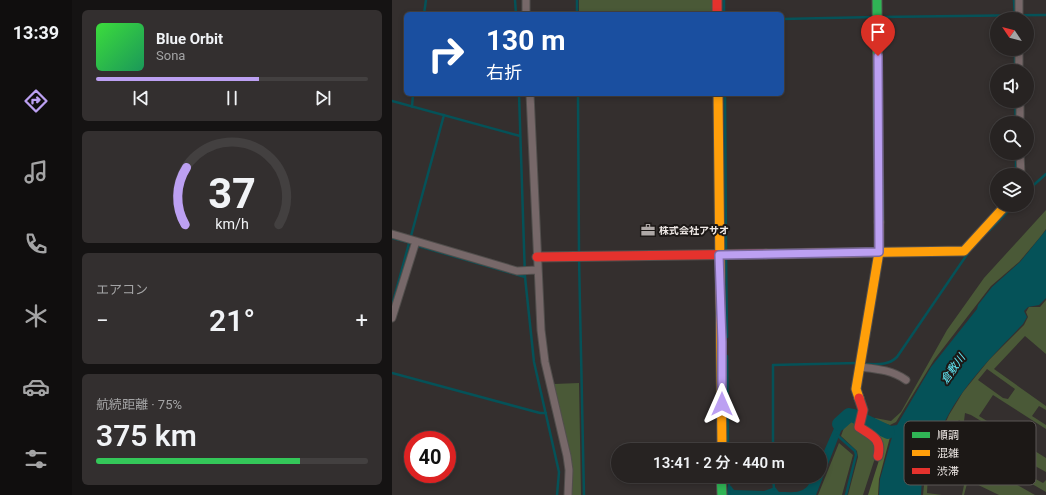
<!DOCTYPE html>
<html lang="ja">
<meta charset="utf-8">
<style>
body{margin:0;font-family:Roboto,"Noto Sans JP",sans-serif;background:#332f2f;color:#f1f3f6;height:100vh;display:flex;flex-direction:column;font-size:15px;white-space:nowrap}
*{box-sizing:border-box;margin:0}
p{font-size:13px;color:#a4a4a5}
.icon{flex:none;width:22px;height:22px;fill:none;stroke:currentColor;stroke-width:2;stroke-linecap:round;stroke-linejoin:round}
.map{position:relative;flex:1;overflow:hidden}
.details{display:flex;flex-direction:column;gap:10px;padding:10px;background:#151313;width:320px}
.details>*{flex:none}
.top-card{position:absolute;left:12px;top:12px;width:380px;height:84px;border-radius:6px;box-shadow:0 2px 6px #0003,0 0 0 1px #434040;background:#1a4fa0;color:#fff;overflow:hidden}
.needle{width:26px;rotate:305deg}
.tools{position:absolute;left:598px;top:12px;display:grid;gap:8px}
.tools a{display:grid;place-items:center;width:44px;height:44px;border-radius:50%;background:#272322;box-shadow:0 2px 6px #0003,0 0 0 1px #434040;font-size:20px}
.speed{position:absolute;left:12px;top:431px;display:flex;gap:8px;font-size:20px;font-weight:700;text-align:center}
.speed>*{display:grid;place-content:center;width:52px;height:52px;border-radius:50%;background:#272322;box-shadow:0 2px 6px #0003,0 0 0 1px #434040;line-height:1}
.speed .limit{border:6px solid #d22;background:#fff;color:#111}
.pin{position:absolute;display:grid;place-items:center;width:34px;height:34px;color:#fff;margin:-41px -17px;border-radius:50% 50% 50% 0;rotate:-45deg;box-shadow:0 0 4px #0007}
.pin .icon{rotate:45deg}
.me{position:absolute;width:44px;margin:-22px;rotate:0deg;stroke-linejoin:round;filter:drop-shadow(0 0 3px #0008)}
.turn{display:flex;align-items:center;gap:14px;height:84px;padding:0 16px;font-size:18px}
.turn .icon{width:52px;height:52px;stroke-width:2.5}
.turn b{display:block;font-size:28px;line-height:34px}
.big{font-size:30px;font-weight:600;line-height:1.1}
.details .tile{flex:1;display:flex;flex-direction:column;justify-content:center;gap:6px;min-width:0;padding:0 14px;border-radius:6px;background:#332f2f}
.details .dial{align-items:center;gap:0}
.dial svg{height:104px;overflow:visible;fill:none;stroke:#434040;stroke-width:7;stroke-linecap:round;text-anchor:middle}
.dial text{fill:#f1f3f6;stroke:none}
.song{display:flex;align-items:center;gap:12px}
.cover{width:48px;height:48px;border-radius:6px;background:linear-gradient(135deg,hsl(120 70% 55%),hsl(150 70% 35%))}
.played{height:4px;border-radius:2px;background:linear-gradient(90deg,#bca0f2 60%,#434040 60%)}
.keys{display:flex;justify-content:space-around;direction:ltr}
.heat{display:flex;justify-content:space-between;align-items:center;font-size:22px;direction:ltr}
.charge{height:6px;border-radius:3px;background:linear-gradient(90deg,#34c759 75%,#434040 0)}
.trip{position:absolute;left:219px;top:443px;width:216px;height:40px;border-radius:20px;background:#272322;box-shadow:0 2px 6px #0003,0 0 0 1px #434040;font-weight:600;line-height:40px;text-align:center}
main{display:flex;flex:1;min-height:0}
.tabs{display:flex;flex-direction:column;width:72px;justify-content:space-around;align-items:center;background:#100e0e;color:#a4a4a5}
.tabs .icon{width:28px;height:28px}
.tabs .current{color:#bca0f2}
.tabs b{font-size:18px;color:#f1f3f6}
.map>svg:first-child{display:block}
</style>
<main>
<nav class="tabs">
<b>13:39</b>
<svg class="icon current" aria-label="directions" viewBox="0 0 24 24"><path d="M12 3l9 9-9 9-9-9zM9 14v-3h6M13 9l2 2-2 2"/></svg>
<svg class="icon" aria-label="music" viewBox="0 0 24 24"><path d="M9 18V5l10-2v13"/><circle cx="6" cy="18" r="3"/><circle cx="16" cy="16" r="3"/></svg>
<svg class="icon" aria-label="phone" viewBox="0 0 24 24"><path d="M5 4h4l2 5-3 2q2 4 5 5l2-3 5 2v4C11 20 4 13 5 4z"/></svg>
<svg class="icon" aria-label="climate" viewBox="0 0 24 24"><path d="M12 3v18M4 7l16 10M4 17L20 7"/></svg>
<svg class="icon" aria-label="car" viewBox="0 0 24 24"><path d="M5 17H2v-5l4-1 3-4h7l3 4 3 1v5h-3M9 17h6M6 11h13"/><circle cx="7" cy="17" r="2"/><circle cx="17" cy="17" r="2"/></svg>
<svg class="icon" aria-label="filters" viewBox="0 0 24 24"><path d="M4 7h16M4 17h16"/><circle cx="9" cy="7" r="2"/><circle cx="15" cy="17" r="2"/></svg>
</nav>
<section class="details">
<div class="tile">
<div class="song"><i class="cover"></i><div><b>Blue Orbit</b><p>Sona</p></div></div>
<div class="played"></div>
<div class="keys"><svg class="icon" aria-label="previous" viewBox="0 0 24 24"><path d="M18 5L8 12l10 7zM5 5v14"/></svg><svg class="icon" aria-label="pause" viewBox="0 0 24 24"><path d="M8 5v14M16 5v14"/></svg><svg class="icon" aria-label="next" viewBox="0 0 24 24"><path d="M6 5l10 7-10 7zM19 5v14"/></svg></div>
</div>
<div class="tile dial"><svg viewBox="0 0 100 80">
<path d="M14 69A42 42 0 1 1 86 69"/>
<path d="M14 69A42 42 0 0 1 15 25" stroke="#bca0f2"/>
<text x="50" y="56" font-size="32" font-weight="700">37</text>
<text x="50" y="72" font-size="11">km/h</text>
</svg></div>
<div class="tile"><p>エアコン</p>
<div class="heat"><a>−</a><b class="big">21°</b><a>+</a></div>
</div>
<div class="tile"><p>航続距離 · 75%</p><b class="big">375 km</b><div class="charge"></div></div>
</section>
<div class="map">
<svg width="654" height="495" viewBox="0 0 654 495">
<rect width="100%" height="100%" fill="#342f2e"/>
<path fill="#4a5937" fill-rule="evenodd" d="M 187,0 L 321,0 L 321,14 L 187,14 Z
M 654,210 L 654,229 L 649,236 L 627,262 L 599,286 L 542,360 L 504,422 L 498,425 L 482,420 L 483,418 L 499,421 L 509,412 L 555,330 L 592,278 Z
M 654,300 L 654,354 L 633,336 L 602,369 L 654,406 L 654,410 L 647,406 L 640,416 L 654,425 L 654,429 L 601,395 L 587,416 L 654,458 L 654,472 L 612,449 L 609,452 L 588,441 L 591,436 L 583,431 L 581,434 L 571,428 L 573,425 L 567,420 L 557,435 L 622,473 L 625,469 L 651,483 L 654,480 L 654,495 L 654,492 L 556,436 L 552,443 L 643,495 L 607,495 L 576,480 L 572,495 L 570,495 L 573,480 L 536,474 L 535,493 L 550,495 L 531,495 L 534,466 L 557,415 L 571,392 L 597,360 L 632,325 L 636,317 L 634,312 L 637,307 L 648,307 ZM 595,369 L 623,389 L 616,399 L 611,398 L 586,380 ZM 573,413 L 579,415 L 636,449 L 630,456 L 572,421 Z
M 187,383 L 189,495 L 179,495 L 178,461 L 162,384 Z
M 460,419 L 466,421 L 484,442 L 484,455 L 471,495 L 456,495 L 466,457 L 465,451 L 449,436 L 453,425 Z
M 447,443 L 461,455 L 450,495 L 426,495 Z"/>
<path fill="#546938" d="M 477,427 L 498,437 L 487,479 L 486,495 L 476,495 L 489,454 Z"/>
<path fill="#055258" d="M 654,230 L 654,298 L 647,305 L 636,307 L 632,311 L 635,317 L 631,324 C 595,361 558,398 543,446 C 540,453 536,458 533,465 C 529,473 530,486 529,495 L 487,495 L 488,479 L 500,437 L 481,429 L 479,426 L 481,422 L 498,426 L 505,425 L 539,367 L 585,309 L 586,305 L 600,287 L 628,262 Z
M 456,411 L 462,413 L 462,417 L 455,421 L 451,426 L 424,495 L 335,495 L 336,486 L 339,486 L 342,490 L 372,491 L 383,487 L 387,492 C 404,492 414,495 421,476 L 428,476 L 428,460 L 447,417 Z"/>
<g fill="none" stroke-linecap="round" stroke-linejoin="round">
<path stroke="#055258" stroke-width="2.5" d="M 123,0 L 124,14
M 185,0 L 185,14
M 332,0 L 332,14
M 622,0 L 623,19
M 32,14 L 34,0
M 488,17 L 654,15
M 390,19 L 483,17
M 623,49 L 623,71
M 127,94 L 133,277 L 142,362 L 167,472 L 165,495
M 186,94 L 187,253
M 333,94 L 334,251
M 0,101 L 128,136
M 623,101 L 624,123
M 20,107 L 21,94
M 624,153 L 624,175
M 635,191 L 654,174
M 597,231 L 622,205
M 0,238 L 19,243
M 23,245 L 133,277
M 334,256 L 335,337
M 187,258 L 192,495
M 1,302 L 52,115
M 335,356 L 336,450
M 472,364 C 484,364 496,366 505,357 L 576,253
M 0,373 L 148,413 L 154,413
M 445,435 L 463,451 L 464,455 L 454,495
M 381,450 L 381,365 L 465,363
M 337,476 L 337,495
M 381,476 L 382,489"/>
<path stroke="#055258" stroke-width="14" d="M 447,424 L 457,415 L 462,416 L 496,432"/>
<defs>
<path id="street" d="M 134,0 L 134,14
M 627,0 L 627,19
M 627,49 L 627,71
M 138,94 L 149,330 L 153,362 L 175,456 L 177,470 L 176,495
M 628,101 L 628,123
M 628,153 L 629,175
M 0,234 L 125,271 L 145,270
M 0,318 L 24,241
M 468,367 C 485,369 500,370 514,380"/>
<path id="fast" d="M 485,0 L 487,222
M 329,476 L 330,495"/>
<path id="slow" d="M 326,94 L 330,450
M 374,254 L 572,251 L 614,205
M 467,398 L 464,389 L 487,252 L 487,222"/>
<path id="jam" d="M 325,0 L 325,14
M 145,257 L 374,254
M 467,398 L 471,410 L 467,427 C 480,436 490,438 486,456"/>
</defs>
<use href="#street" stroke="#514e4c" stroke-width="9"/>
<use href="#fast" stroke="#514e4c" stroke-width="11"/>
<use href="#slow" stroke="#514e4c" stroke-width="11"/>
<use href="#jam" stroke="#514e4c" stroke-width="11"/>
<use href="#street" stroke="#776869" stroke-width="7"/>
<use href="#fast" stroke="#30b455" stroke-width="9"/>
<use href="#slow" stroke="#ff9f0a" stroke-width="9"/>
<use href="#jam" stroke="#e5322d" stroke-width="9"/>
</g>
<g fill="none" stroke-linecap="round" stroke-linejoin="round">
<defs>
<path id="route" d="M 330,404 L 330,342 L 327,255 L 487,252 L 486,56"/>
</defs>
<use href="#route" stroke="#7a689d" stroke-width="10"/>
<use href="#route" stroke="#bca0f2" stroke-width="7"/>
</g>
<defs>
<symbol id="office-bare" viewBox="-9 -9 18 18"><path d="M-6-3h4V-5.5h4V-3h4V5H-6ZM-1-4.5V-3h2v-1.5ZM-6 0V1H6V0Z" fill="#aea8a6" stroke="#1c1816" stroke-width="2.5" paint-order="stroke"/></symbol>
</defs>
<g fill-rule="evenodd">
<use href="#office-bare" x="246" y="220" width="20" height="20"/>
</g>
<g text-anchor="middle" dominant-baseline="central" stroke-width="4" stroke-linejoin="round" paint-order="stroke">
<g font-size="10" font-weight="bold" fill="#efe9e6" stroke="#1c1816" text-anchor="start">
<text x="267" y="230">株式会社アサオ</text>
</g>
<g font-size="11" font-style="italic" fill="#62e9f7" stroke="#1c1816">
<text transform="translate(561 369) rotate(-54)">倉敷川</text>
</g>
</g>
<rect x="512" y="421" width="132" height="64" rx="6" fill="#1c1816" stroke="#5b5754" stroke-width="1"/>
<rect x="520" y="432" width="18" height="6" fill="#30b455"/>
<rect x="520" y="450" width="18" height="6" fill="#ff9f0a"/>
<rect x="520" y="468" width="18" height="6" fill="#e5322d"/>
<g font-size="11" fill="#efe9e6">
<text x="545" y="439">順調</text>
<text x="545" y="457">混雑</text>
<text x="545" y="475">渋滞</text>
</g>
</svg>
<div class="tools">
<a><svg class="needle" viewBox="-14 -14 28 28"><path d="M0-13l5 13h-10z" fill="#e53935"/><path d="M0 13l5-13h-10z" fill="#a4a4a5"/></svg></a>
<a><svg class="icon" aria-label="sound" viewBox="0 0 24 24"><path d="M4 9h4l5-4v14l-5-4H4zM17 9q2 3 0 6"/></svg></a>
<a><svg class="icon" aria-label="search" viewBox="0 0 24 24"><circle cx="10" cy="10" r="6"/><path d="M15 15l6 6"/></svg></a>
<a><svg class="icon" aria-label="layers" viewBox="0 0 24 24"><path d="M12 4l9 5-9 5-9-5zM3 14l9 5 9-5"/></svg></a>
</div>
<div class="speed"><div class="limit">40</div></div>
<div class="pin" style="left:486px;top:56px;background:#d93025"><svg class="icon" aria-label="arrive" viewBox="0 0 24 24"><path d="M6 21V4h12l-3 4 3 4H6"/></svg></div>
<svg class="me" style="left:330px;top:404px" viewBox="-20 -20 40 40"><path d="M0-17L14 15 0 8-14 15z" fill="#bca0f2" stroke="#fff" stroke-width="4"/></svg>
<div class="trip">13:41 · 2 分 · 440 m</div>
<div class="top-card">
<div class="turn"><svg class="icon" aria-label="right" viewBox="0 0 24 24"><path d="M7 20v-9h11M14 6l5 5-5 5"/></svg><div><b>130 m</b>右折</div></div>
</div>
</div>
</main>
